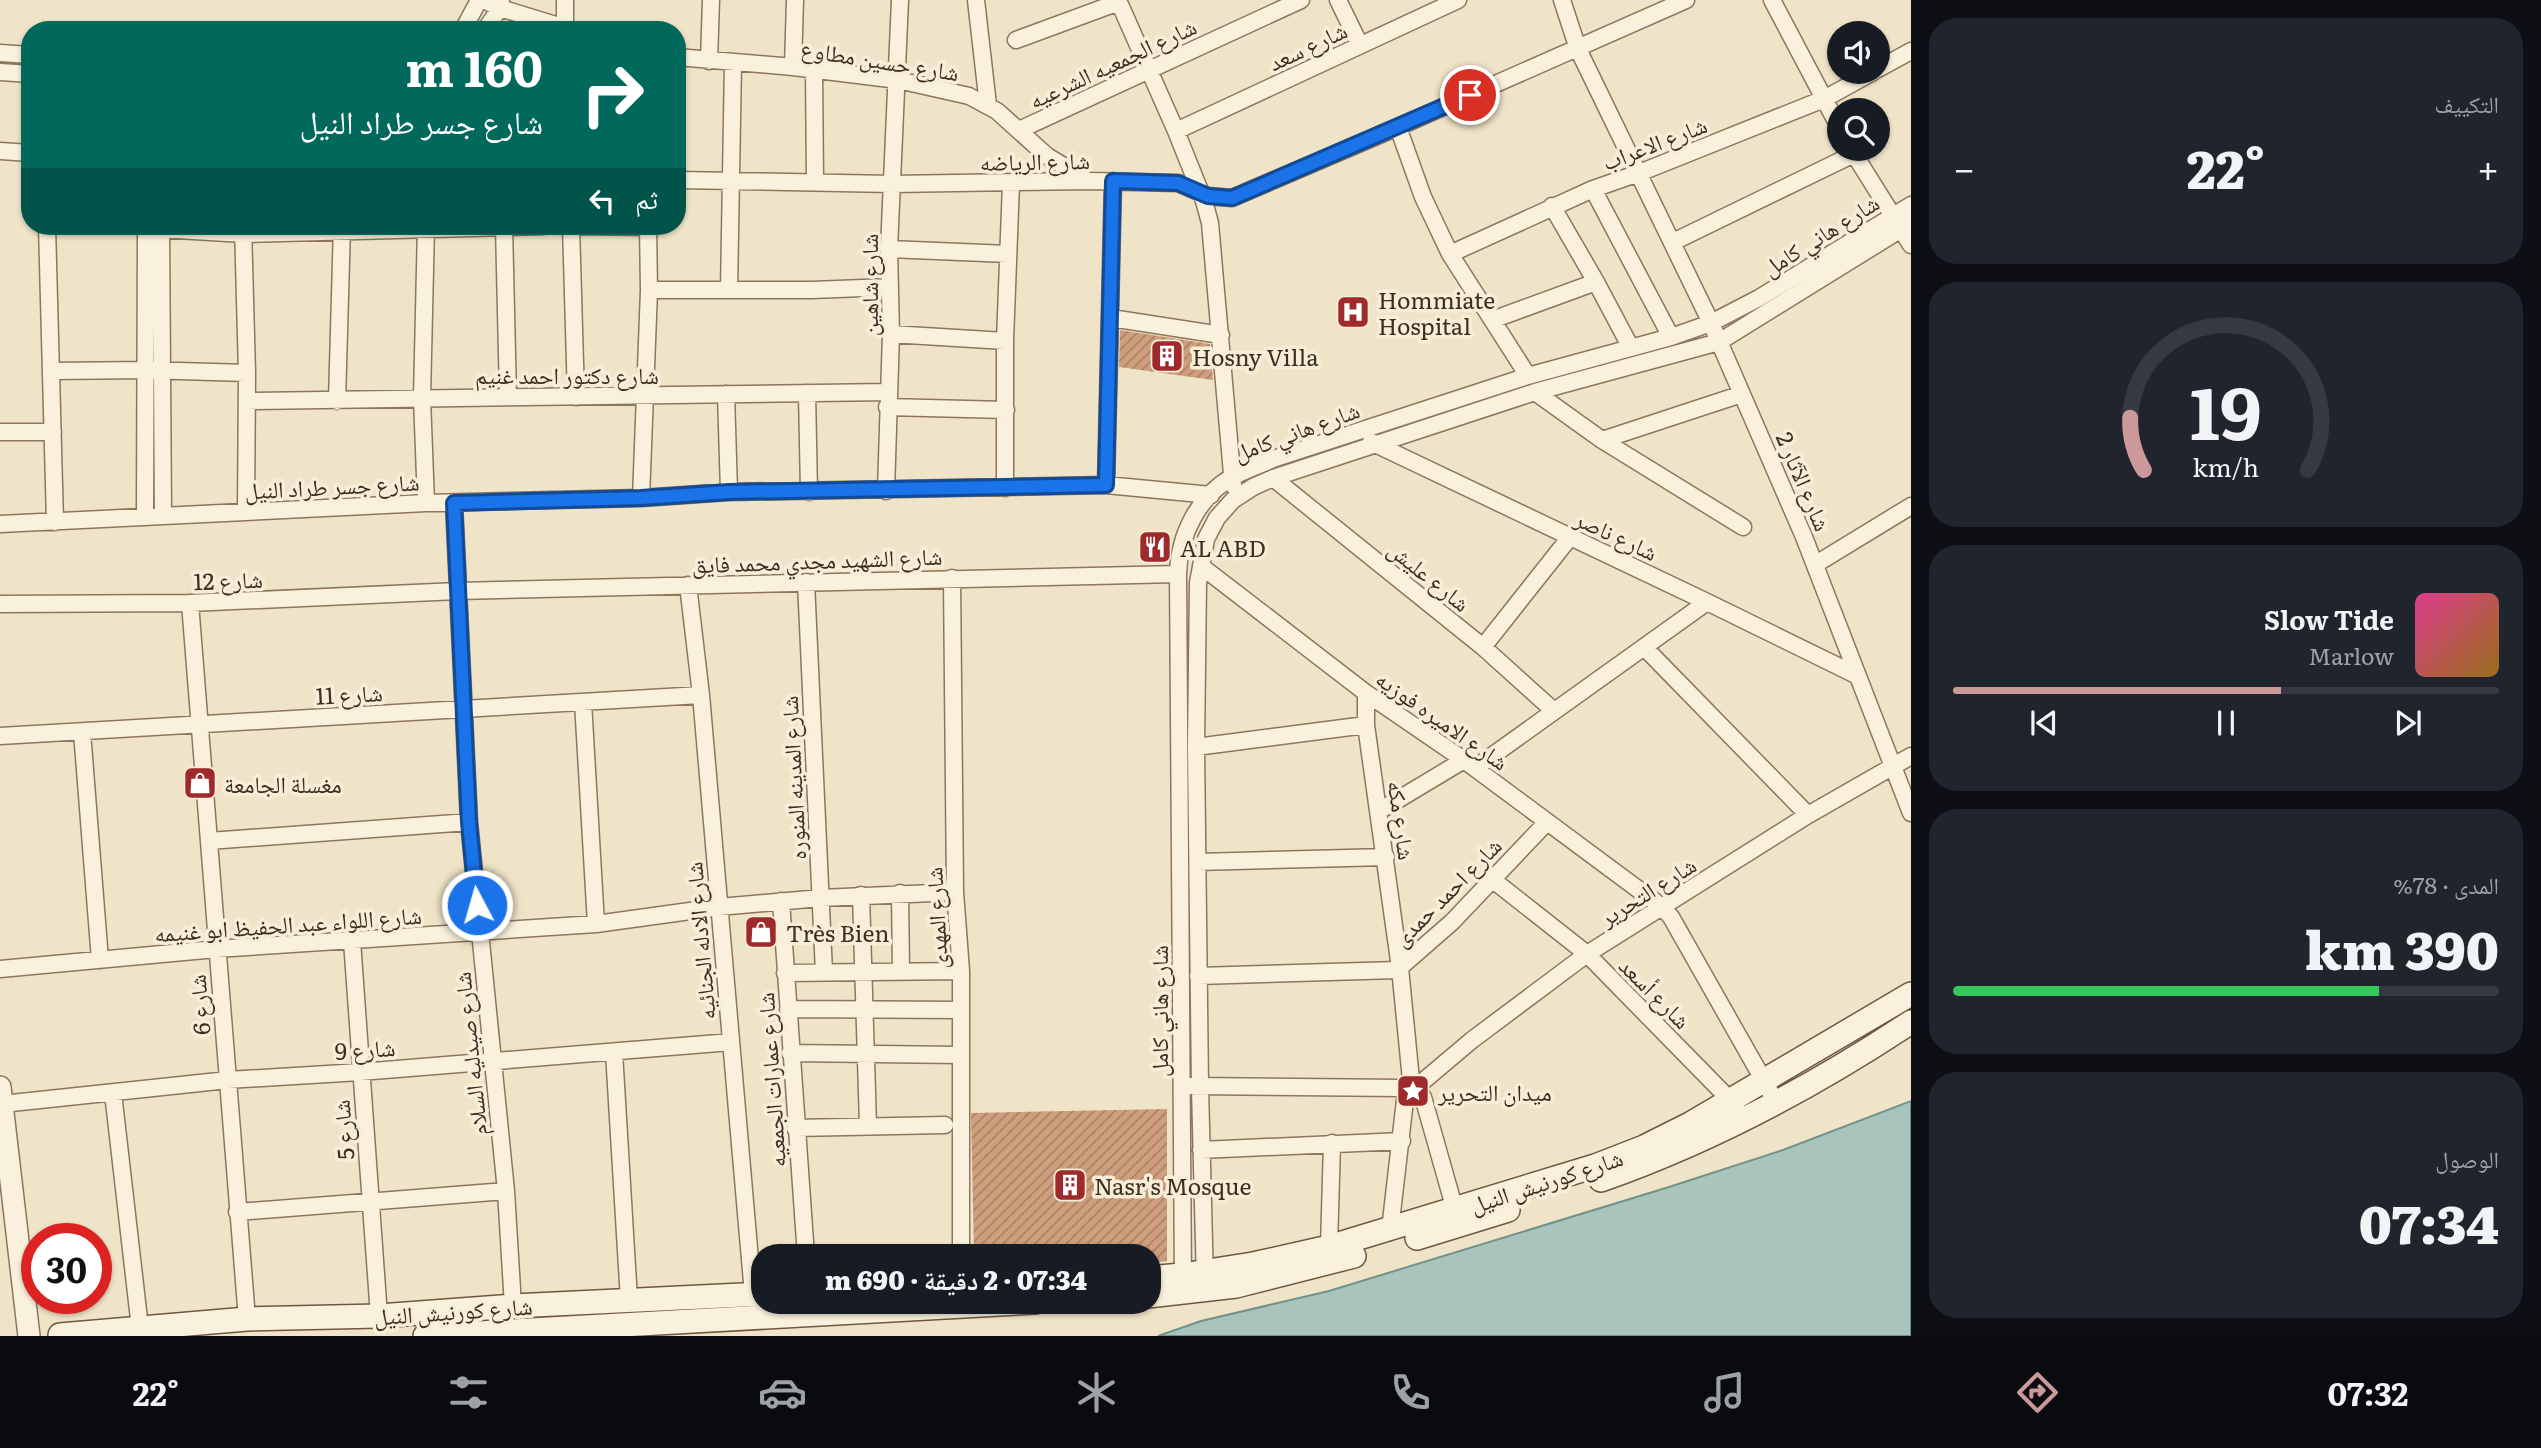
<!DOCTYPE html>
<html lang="ar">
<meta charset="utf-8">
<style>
body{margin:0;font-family:Literata,"Noto Naskh Arabic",serif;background:#20242c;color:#f1f3f6;direction:rtl;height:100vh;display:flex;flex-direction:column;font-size:26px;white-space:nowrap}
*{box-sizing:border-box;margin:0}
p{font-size:23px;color:#9ea1a6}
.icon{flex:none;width:38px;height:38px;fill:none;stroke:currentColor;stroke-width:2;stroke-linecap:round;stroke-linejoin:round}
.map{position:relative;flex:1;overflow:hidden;direction:ltr}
.details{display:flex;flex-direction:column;gap:18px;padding:18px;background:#0d0f14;width:630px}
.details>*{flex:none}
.guide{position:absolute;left:21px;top:21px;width:665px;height:214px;border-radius:28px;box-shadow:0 2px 5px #0004;direction:rtl;background:#00695c;color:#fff;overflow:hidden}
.tools{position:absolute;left:1827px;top:21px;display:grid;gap:14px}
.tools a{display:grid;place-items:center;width:63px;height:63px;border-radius:50%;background:#171b24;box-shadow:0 2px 5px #0004;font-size:35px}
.speed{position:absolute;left:21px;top:1223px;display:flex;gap:14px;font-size:35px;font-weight:700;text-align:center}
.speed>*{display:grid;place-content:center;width:91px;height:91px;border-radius:50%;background:#171b24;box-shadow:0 2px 5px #0004;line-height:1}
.speed .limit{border:10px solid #d22;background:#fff;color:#111}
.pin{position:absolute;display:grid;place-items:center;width:60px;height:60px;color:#fff;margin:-30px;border:4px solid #fff;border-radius:50%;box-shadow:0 2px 7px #0007}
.me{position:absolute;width:77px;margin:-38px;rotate:354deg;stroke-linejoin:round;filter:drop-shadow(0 0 5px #0008)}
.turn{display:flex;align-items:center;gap:24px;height:147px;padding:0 28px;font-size:32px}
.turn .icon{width:91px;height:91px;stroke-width:2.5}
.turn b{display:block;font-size:49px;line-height:60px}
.then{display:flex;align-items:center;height:66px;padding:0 28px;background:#0003;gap:14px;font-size:26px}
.big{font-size:52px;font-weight:800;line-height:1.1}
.details .tile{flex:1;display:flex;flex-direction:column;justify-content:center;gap:10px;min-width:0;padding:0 24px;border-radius:28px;background:#20242c}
.details .dial{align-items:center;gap:0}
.dial svg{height:182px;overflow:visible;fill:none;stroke:#363941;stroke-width:7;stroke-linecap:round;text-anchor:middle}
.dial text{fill:#f1f3f6;stroke:none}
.song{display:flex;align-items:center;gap:21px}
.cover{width:84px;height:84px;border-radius:10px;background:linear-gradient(135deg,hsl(330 70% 55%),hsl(40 70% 35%))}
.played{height:7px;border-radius:4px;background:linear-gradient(90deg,#cc999b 60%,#363941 60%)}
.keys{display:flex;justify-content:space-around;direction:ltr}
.heat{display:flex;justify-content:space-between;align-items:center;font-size:38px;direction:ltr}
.charge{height:10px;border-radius:5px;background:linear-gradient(90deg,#34c759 78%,#363941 0)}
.trip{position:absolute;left:751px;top:1244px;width:410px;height:70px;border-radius:28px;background:#171b24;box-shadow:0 2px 5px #0004;font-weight:800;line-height:70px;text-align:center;direction:rtl}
.dock{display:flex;height:112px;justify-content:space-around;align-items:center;background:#090b0e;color:#9ea1a6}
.dock .icon{width:49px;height:49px}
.dock .active{color:#cc999b}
.dock b{font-size:32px;color:#f1f3f6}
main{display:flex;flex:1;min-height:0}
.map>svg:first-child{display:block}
</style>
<main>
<section class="details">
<div class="tile"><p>التكييف</p>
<div class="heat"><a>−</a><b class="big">22°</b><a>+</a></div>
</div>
<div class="tile dial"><svg viewBox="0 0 100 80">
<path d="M14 69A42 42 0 1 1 86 69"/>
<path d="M14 69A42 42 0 0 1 8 46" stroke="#cc999b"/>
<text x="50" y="56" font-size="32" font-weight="700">19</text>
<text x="50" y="72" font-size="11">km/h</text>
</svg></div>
<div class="tile">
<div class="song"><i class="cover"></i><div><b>Slow Tide</b><p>Marlow</p></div></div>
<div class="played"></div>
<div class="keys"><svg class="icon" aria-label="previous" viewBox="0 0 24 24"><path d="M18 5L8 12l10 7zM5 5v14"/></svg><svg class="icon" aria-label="pause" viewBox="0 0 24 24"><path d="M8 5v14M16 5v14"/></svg><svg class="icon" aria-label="next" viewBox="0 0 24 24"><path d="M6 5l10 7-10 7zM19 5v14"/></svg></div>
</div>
<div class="tile"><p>المدى · 78%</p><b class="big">390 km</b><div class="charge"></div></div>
<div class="tile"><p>الوصول</p><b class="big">07:34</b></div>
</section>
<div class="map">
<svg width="1911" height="1336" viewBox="0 0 1911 1336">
<defs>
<pattern id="building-hatch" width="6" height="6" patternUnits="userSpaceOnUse" patternTransform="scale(1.75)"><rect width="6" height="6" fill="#cf9f7d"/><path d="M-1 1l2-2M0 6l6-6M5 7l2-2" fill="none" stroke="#a98266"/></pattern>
</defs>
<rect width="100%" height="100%" fill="#f0e4c8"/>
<path fill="#a9c4bc" stroke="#6f938a" stroke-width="2" d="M 1911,1101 L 1911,1336 L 1158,1336 L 1201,1321 L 1329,1291 L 1669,1187 L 1783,1150 Z"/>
<path fill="url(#building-hatch)" d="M 1120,330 L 1210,344 L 1213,380 L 1119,367 Z
M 1167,1109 L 1167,1261 L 1148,1263 L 1148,1256 L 974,1256 L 971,1113 Z"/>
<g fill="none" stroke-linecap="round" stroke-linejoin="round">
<defs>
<path id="minor" d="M 484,0 L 500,8 L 572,30
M 976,0 L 988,105
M 1118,0 L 1176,131 L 1204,201 L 1210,223 L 1233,485
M 1338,0 L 1360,45
M 1562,0 L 1578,49 L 1711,323 L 1804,537 L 1911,813
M 1772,0 L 1839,127
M 565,27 L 565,0
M 463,30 L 479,0
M 485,30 L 500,8 L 501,0
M 1016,40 L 1119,2
M 0,53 L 30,55
M 677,57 L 793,67 L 898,80 L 969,96 L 997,111 L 1047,156 L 1085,179
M 709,61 L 711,0
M 793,67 L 795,0
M 1878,69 L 1911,51
M 814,71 L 815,181
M 0,72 L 30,74
M 1398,127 L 1423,197 L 1450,254 L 1528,376
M 1019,130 L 1301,0
M 1176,131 L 1458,0
M 1851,149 L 1911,245
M 0,151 L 30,153
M 677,180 L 892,184 L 1090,181 L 1178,183 L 1208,196 L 1232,198 L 1398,127 L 1686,0
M 1593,189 L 1671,337
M 1552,206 L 1596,282 L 1631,348
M 47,226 L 55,522
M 161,226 L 163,516
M 243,226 L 247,373 L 246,512
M 504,226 L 508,397
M 571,226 L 576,397
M 578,226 L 648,227
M 161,229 L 243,234 L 543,226
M 1673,242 L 1854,154
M 889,249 L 1008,254
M 1450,254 L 1593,189 L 1639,173 L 1824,99 L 1873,72
M 649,290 L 812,290 L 889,287
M 729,290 L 733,63
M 1111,318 L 1221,335
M 1492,320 L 1596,282
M 891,334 L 1005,341
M 52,371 L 145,370 L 247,373
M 1535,392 L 1602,440 L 1743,527
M 807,393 L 809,492
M 726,394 L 729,492
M 247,401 L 888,392
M 337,401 L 342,226
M 887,407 L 1006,410
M 0,432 L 53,432
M 1602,440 L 1742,394
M 1371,442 L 1707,602 L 1858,676
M 1273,478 L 1483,647 L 1554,711
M 1106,485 L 1113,181
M 1005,488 L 1005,341 L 1011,183
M 886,491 L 891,334 L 889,249 L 900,0
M 641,498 L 649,290 L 648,226
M 426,503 L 422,398 L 426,226
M 454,503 L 469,822 L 506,1191 L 513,1306
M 145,517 L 146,226
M 0,524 L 426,503 L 641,498 L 729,492 L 1106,485 L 1211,495
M 1816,564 L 1911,506
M 1201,566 L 1366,693 L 1464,760 L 1662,907 L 1671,917 L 1777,1104
M 952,578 L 955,892 L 961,971 L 961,1256
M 806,582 L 824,972
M 688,585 L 701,695 L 753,1294
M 190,603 L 247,1319
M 0,604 L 190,603 L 458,591 L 1178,574
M 1483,647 L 1570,537
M 1645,648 L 1808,815
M 1366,693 L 1366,725 L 1400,968 L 1411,1080
M 583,702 L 596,924
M 82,732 L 100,960
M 0,736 L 701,695
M 1196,747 L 1366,725
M 1475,768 L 1707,602
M 1379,811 L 1464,760
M 209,841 L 469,822
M 1198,862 L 1386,857
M 1493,880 L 1587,954 L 1736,1106
M 900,893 L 901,971
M 861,895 L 868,1126
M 781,901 L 806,1256
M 352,941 L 379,1316
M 0,969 L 216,949 L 596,924 L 719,907 L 821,898 L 955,892
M 785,973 L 961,971
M 1198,976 L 1397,970 L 1452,922 L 1547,822
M 788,1009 L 961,1010
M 614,1052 L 629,1300
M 790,1053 L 961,1055
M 1421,1083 L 1472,1040 L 1587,954 L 1808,815 L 1911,756
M 1191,1086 L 1402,1088
M 113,1093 L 140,1328
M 1423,1097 L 1455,1210
M 2,1104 L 228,1080 L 360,1072 L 731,1042
M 795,1128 L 945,1125
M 1201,1150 L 1402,1141
M 237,1212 L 506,1191
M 1390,1230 L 1405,1100
M 1329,1247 L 1332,1143
M 1205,1282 L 1200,1087 L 1196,747 L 1198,583 L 1206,539 L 1217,518 L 1233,500 L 1253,487 L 1273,478 L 1535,392 L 1719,342 L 1911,223
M 1183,1284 L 1178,574 C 1179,535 1198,497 1232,477 C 1245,470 1260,465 1273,459 L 1528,376 L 1671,337 L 1711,323 L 1759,298 L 1911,205"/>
<path id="tertiary" d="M 0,1087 L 29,1336"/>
<path id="secondary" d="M 1601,1180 C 1712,1141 1813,1087 1911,1022
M 1417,1238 L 1508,1210
M 1148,1278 L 1182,1275 L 1253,1264 L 1329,1247 L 1595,1166 L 1644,1147 L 1690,1124 L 1911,994
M 1148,1296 L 1236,1286 L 1354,1256
M 60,1335 L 247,1319 L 379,1316 L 513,1306 L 763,1294
M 425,1336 L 1035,1302"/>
</defs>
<use href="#minor" stroke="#8d765c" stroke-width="19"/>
<use href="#tertiary" stroke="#8d765c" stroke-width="24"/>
<use href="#secondary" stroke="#6f573f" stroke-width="26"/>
<use href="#minor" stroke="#faf1dc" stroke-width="16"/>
<use href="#tertiary" stroke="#faf1dc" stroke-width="21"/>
<use href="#secondary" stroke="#faf1dc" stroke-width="23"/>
</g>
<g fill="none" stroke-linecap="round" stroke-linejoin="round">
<defs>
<path id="route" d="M 477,905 L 469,822 L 454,503 L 641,498 L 729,492 L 1106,485 L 1113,181 L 1178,183 L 1208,196 L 1232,198 L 1470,95"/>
</defs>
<use href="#route" stroke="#114b97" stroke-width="18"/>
<use href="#route" stroke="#1a73e8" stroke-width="12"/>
</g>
<defs>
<symbol id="hospital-square" viewBox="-11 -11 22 22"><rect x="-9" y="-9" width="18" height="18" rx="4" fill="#9e2a2b" stroke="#f7eed8"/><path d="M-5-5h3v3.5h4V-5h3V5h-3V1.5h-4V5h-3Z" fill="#fff"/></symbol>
<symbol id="building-square" viewBox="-11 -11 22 22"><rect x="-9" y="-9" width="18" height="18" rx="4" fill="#9e2a2b" stroke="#f7eed8"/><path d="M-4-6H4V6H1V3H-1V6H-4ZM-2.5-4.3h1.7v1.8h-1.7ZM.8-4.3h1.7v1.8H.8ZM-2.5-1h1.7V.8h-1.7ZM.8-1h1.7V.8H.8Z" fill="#fff"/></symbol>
<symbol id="restaurant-square" viewBox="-11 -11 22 22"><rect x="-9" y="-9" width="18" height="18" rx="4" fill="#9e2a2b" stroke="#f7eed8"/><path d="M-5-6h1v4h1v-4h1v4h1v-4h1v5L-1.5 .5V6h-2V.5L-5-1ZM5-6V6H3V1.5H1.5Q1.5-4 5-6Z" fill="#fff"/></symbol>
<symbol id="shop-square" viewBox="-11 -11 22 22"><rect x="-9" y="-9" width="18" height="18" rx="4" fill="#9e2a2b" stroke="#f7eed8"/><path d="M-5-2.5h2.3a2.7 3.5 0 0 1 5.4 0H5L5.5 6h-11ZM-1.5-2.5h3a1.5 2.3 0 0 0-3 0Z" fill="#fff"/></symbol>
<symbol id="sight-square" viewBox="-11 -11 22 22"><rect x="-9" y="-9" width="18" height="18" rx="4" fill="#9e2a2b" stroke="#f7eed8"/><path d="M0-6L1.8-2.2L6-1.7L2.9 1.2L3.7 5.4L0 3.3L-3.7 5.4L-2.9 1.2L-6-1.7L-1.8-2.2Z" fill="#fff"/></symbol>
</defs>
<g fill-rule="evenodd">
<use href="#hospital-square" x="1334" y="293" width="38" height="38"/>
<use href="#building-square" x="1148" y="337" width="38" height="38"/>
<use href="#restaurant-square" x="1136" y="528" width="38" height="38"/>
<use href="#shop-square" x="181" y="764" width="38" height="38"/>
<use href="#shop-square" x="742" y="913" width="38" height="38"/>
<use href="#sight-square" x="1394" y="1072" width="38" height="38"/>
<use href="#building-square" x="1051" y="1166" width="38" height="38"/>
</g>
<g text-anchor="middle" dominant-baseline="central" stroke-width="7" stroke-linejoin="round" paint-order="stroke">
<g font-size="23" fill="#3d2e20" stroke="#f7eed8">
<text transform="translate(1307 45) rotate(-25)">شارع سعد</text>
<text transform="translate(880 59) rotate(9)">شارع حسين مطاوع</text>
<text transform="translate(1112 62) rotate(-25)">شارع الجمعيه الشرعيه</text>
<text transform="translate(1654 142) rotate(-21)">شارع الاعراب</text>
<text transform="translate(1035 160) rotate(-1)">شارع الرياضه</text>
<text transform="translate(1820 234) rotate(-32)">شارع هاني كامل</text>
<text transform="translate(868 285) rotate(-90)">شارع شاهين</text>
<text x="567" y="374">شارع دكتور احمد غنيم</text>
<text transform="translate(1296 430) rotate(-20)">شارع هاني كامل</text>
<text transform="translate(1805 481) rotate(67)">شارع الآثار 2</text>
<text transform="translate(332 485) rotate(-3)">شارع جسر طراد النيل</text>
<text transform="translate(1617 534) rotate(25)">شارع ناصر</text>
<text transform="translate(817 559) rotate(-2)">شارع الشهيد مجدي محمد فايق</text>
<text transform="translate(1430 575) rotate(39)">شارع عليش</text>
<text transform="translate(228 579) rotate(-2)">شارع 12</text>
<text transform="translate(349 693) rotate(-3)">شارع 11</text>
<text transform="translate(1443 719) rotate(35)">شارع الاميره فوزيه</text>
<text transform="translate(792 778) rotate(-93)">شارع المدينه المنوره</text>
<text transform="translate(1403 820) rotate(82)">شارع مكه</text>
<text transform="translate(1647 890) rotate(-32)">شارع التحرير</text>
<text transform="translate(1446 891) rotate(-45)">شارع احمد حمدى</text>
<text transform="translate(935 918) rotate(-93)">شارع المهدى</text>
<text transform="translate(288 923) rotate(-4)">شارع اللواء عبد الحفيظ ابو غنيمه</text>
<text transform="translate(699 941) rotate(-95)">شارع الادله الجنائيه</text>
<text transform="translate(1656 992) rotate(45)">شارع أسعد</text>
<text transform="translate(198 1005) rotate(-95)">شارع 6</text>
<text transform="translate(1158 1011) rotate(-90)">شارع هاني كامل</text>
<text transform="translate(365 1048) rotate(-4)">شارع 9</text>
<text transform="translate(469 1054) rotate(-96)">شارع صيدليه السلام</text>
<text transform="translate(770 1080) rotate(-94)">شارع عمارات الجمعيه</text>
<text transform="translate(342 1130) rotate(-95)">شارع 5</text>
<text transform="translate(1546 1180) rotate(-18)">شارع كورنيش النيل</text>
<text transform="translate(453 1310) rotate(-4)">شارع كورنيش النيل</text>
</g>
<g font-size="23" fill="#3d2e20" stroke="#f7eed8" text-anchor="start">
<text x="1378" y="299">Hommiate<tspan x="1378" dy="26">Hospital</tspan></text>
<text x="1192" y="356">Hosny Villa</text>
<text x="1180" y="547">AL ABD</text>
<text x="224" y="783">مغسلة الجامعة</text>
<text x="786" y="932">Très Bien</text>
<text x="1438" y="1091">ميدان التحرير</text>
<text x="1094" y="1185">Nasr's Mosque</text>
</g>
</g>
</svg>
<div class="tools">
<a><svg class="icon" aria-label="sound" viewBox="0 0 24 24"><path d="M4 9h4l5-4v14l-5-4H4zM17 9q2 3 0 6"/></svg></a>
<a><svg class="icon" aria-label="search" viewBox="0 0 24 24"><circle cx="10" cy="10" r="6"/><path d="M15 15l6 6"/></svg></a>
</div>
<div class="speed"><div class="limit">30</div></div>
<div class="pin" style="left:1470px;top:95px;background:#d93025"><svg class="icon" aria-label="arrive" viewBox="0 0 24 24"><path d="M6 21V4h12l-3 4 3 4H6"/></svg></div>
<svg class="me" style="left:477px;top:905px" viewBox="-20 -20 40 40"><circle r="17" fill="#1a73e8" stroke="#fff" stroke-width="3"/><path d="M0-11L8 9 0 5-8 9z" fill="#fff"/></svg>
<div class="trip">07:34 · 2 دقيقة · 690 m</div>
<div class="guide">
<div class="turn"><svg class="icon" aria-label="right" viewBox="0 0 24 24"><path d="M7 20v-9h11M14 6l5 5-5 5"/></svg><div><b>160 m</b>شارع جسر طراد النيل</div></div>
<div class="then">ثم<svg class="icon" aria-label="left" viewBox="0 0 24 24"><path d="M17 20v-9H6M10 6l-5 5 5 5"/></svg></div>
</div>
</div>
</main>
<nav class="dock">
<b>07:32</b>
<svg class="icon active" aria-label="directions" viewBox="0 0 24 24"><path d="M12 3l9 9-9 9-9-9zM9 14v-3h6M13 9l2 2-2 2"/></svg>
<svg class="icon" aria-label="music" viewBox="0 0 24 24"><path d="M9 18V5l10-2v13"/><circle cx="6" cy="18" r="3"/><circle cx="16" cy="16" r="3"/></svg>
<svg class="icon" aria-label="phone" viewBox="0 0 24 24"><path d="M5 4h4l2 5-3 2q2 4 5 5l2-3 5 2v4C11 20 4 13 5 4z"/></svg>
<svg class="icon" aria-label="climate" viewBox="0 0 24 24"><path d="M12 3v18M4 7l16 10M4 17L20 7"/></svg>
<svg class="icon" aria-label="car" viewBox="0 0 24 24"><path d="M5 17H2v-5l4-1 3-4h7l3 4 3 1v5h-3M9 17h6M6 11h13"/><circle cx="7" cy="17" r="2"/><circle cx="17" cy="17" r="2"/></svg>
<svg class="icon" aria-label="filters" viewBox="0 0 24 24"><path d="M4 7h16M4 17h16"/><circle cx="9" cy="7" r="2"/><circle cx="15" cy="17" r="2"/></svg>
<b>22°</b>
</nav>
